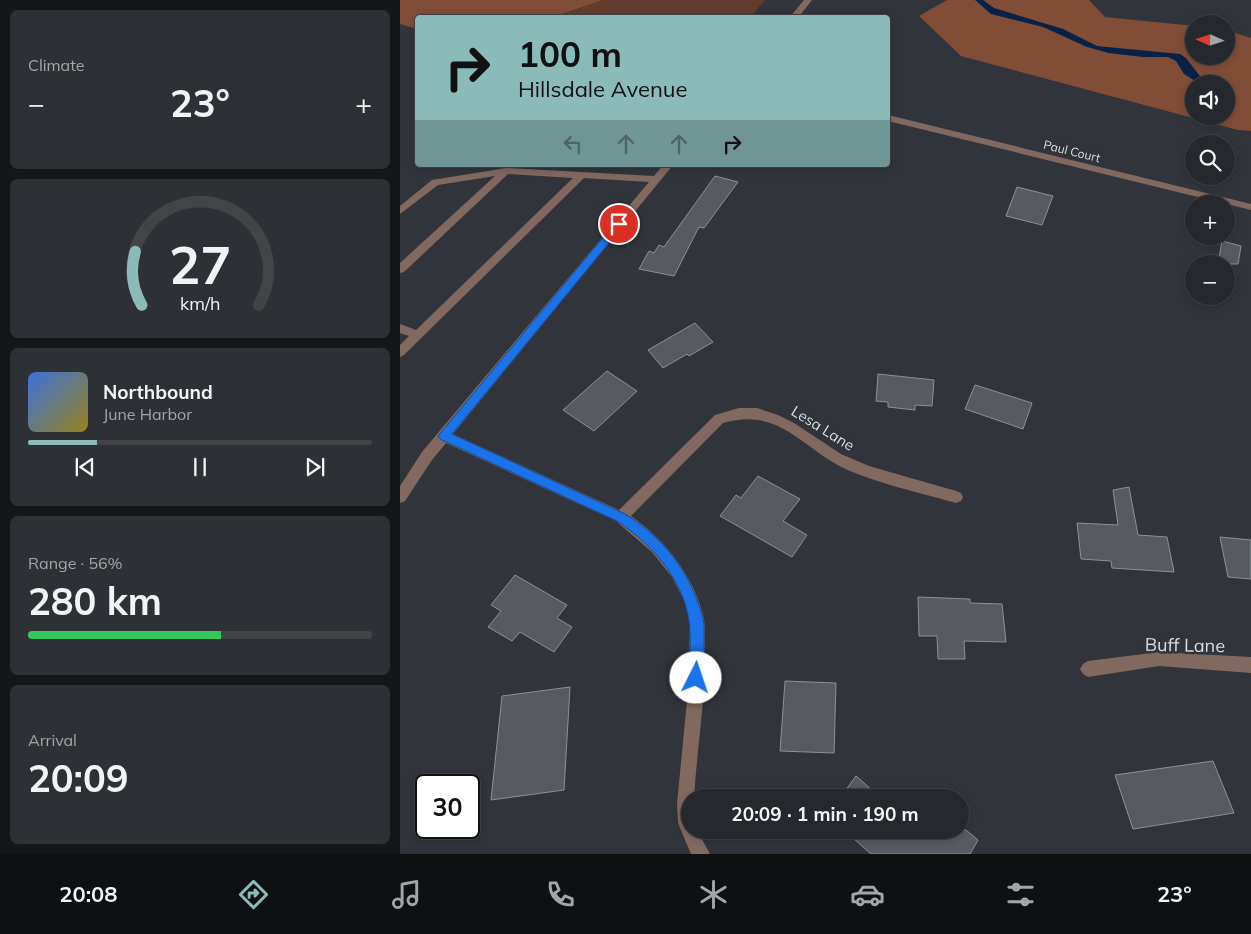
<!DOCTYPE html>
<meta charset="utf-8">
<style>
body{margin:0;font-family:Mulish,sans-serif;background:#2d3034;color:#f1f3f6;height:100vh;display:flex;flex-direction:column;font-size:19px;white-space:nowrap}
*{box-sizing:border-box;margin:0}
p{font-size:16px;color:#a3a6a9}
.icon{flex:none;width:28px;height:28px;fill:none;stroke:currentColor;stroke-width:2;stroke-linecap:round;stroke-linejoin:round}
.map{position:relative;flex:1;overflow:hidden}
.details{display:flex;flex-direction:column;gap:10px;padding:10px;background:#141618;width:400px}
.details>*{flex:none}
.banner{position:absolute;left:15px;top:15px;width:475px;height:152px;border-radius:5px;box-shadow:0 2px 8px #0003,0 0 0 1px #424448;background:#8bbbb9;color:#111;overflow:hidden}
.needle{width:32px;rotate:273deg}
.controls{position:absolute;left:785px;top:15px;display:grid;gap:10px}
.controls a{display:grid;place-items:center;width:50px;height:50px;border-radius:50%;background:#25282c;box-shadow:0 2px 8px #0003,0 0 0 1px #424448;font-size:25px}
.speed{position:absolute;left:15px;top:774px;display:flex;gap:10px;font-size:25px;font-weight:700;text-align:center}
.speed>*{display:grid;place-content:center;width:65px;height:65px;border-radius:50%;background:#25282c;box-shadow:0 2px 8px #0003,0 0 0 1px #424448;line-height:1}
.speed .limit{border:2px solid #111;border-radius:8px;background:#fff;color:#111}
.pin{position:absolute;display:grid;place-items:center;width:42px;height:42px;color:#fff;margin:-21px;border:2px solid #fff;border-radius:50%;box-shadow:0 1px 5px #0007}
.me{position:absolute;width:55px;margin:-28px;rotate:4deg;stroke-linejoin:round;filter:drop-shadow(0 0 4px #0008)}
.turn{display:flex;align-items:center;gap:18px;height:105px;padding:0 20px;font-size:22px}
.turn .icon{width:65px;height:65px;stroke-width:2.5}
.turn b{display:block;font-size:35px;line-height:42px}
.lanes{display:flex;align-items:center;height:48px;padding:0 20px;background:#0003;justify-content:center;gap:25px;direction:ltr}
.lanes .off{opacity:.35}
.big{font-size:38px;font-weight:700;line-height:1.1}
.details .tile{flex:1;display:flex;flex-direction:column;justify-content:center;gap:8px;min-width:0;padding:0 18px;border-radius:8px;background:#2d3034}
.details .dial{align-items:center;gap:0}
.dial svg{height:130px;overflow:visible;fill:none;stroke:#424448;stroke-width:7;stroke-linecap:round;text-anchor:middle}
.dial text{fill:#f1f3f6;stroke:none}
.song{display:flex;align-items:center;gap:15px}
.cover{width:60px;height:60px;border-radius:8px;background:linear-gradient(135deg,hsl(220 70% 55%),hsl(50 70% 35%))}
.played{height:5px;border-radius:2px;background:linear-gradient(90deg,#8bbbb9 20%,#424448 20%)}
.keys{display:flex;justify-content:space-around;direction:ltr}
.heat{display:flex;justify-content:space-between;align-items:center;font-size:28px;direction:ltr}
.charge{height:8px;border-radius:4px;background:linear-gradient(90deg,#34c759 56%,#424448 0)}
.trip{position:absolute;left:281px;top:789px;width:288px;height:50px;border-radius:25px;background:#25282c;box-shadow:0 2px 8px #0003,0 0 0 1px #424448;font-weight:700;line-height:50px;text-align:center}
.menu{display:flex;height:80px;justify-content:space-around;align-items:center;background:#0f1012;color:#a3a6a9}
.menu .icon{width:35px;height:35px}
.menu .current{color:#8bbbb9}
.menu b{font-size:22px;color:#f1f3f6}
main{display:flex;flex:1;min-height:0}
.map>svg:first-child{display:block}
</style>
<main>
<section class="details">
<div class="tile"><p>Climate</p>
<div class="heat"><a>−</a><b class="big">23°</b><a>+</a></div>
</div>
<div class="tile dial"><svg viewBox="0 0 100 80">
<path d="M14 69A42 42 0 1 1 86 69"/>
<path d="M14 69A42 42 0 0 1 10 36" stroke="#8bbbb9"/>
<text x="50" y="56" font-size="32" font-weight="700">27</text>
<text x="50" y="72" font-size="11">km/h</text>
</svg></div>
<div class="tile">
<div class="song"><i class="cover"></i><div><b>Northbound</b><p>June Harbor</p></div></div>
<div class="played"></div>
<div class="keys"><svg class="icon" aria-label="previous" viewBox="0 0 24 24"><path d="M18 5L8 12l10 7zM5 5v14"/></svg><svg class="icon" aria-label="pause" viewBox="0 0 24 24"><path d="M8 5v14M16 5v14"/></svg><svg class="icon" aria-label="next" viewBox="0 0 24 24"><path d="M6 5l10 7-10 7zM19 5v14"/></svg></div>
</div>
<div class="tile"><p>Range · 56%</p><b class="big">280 km</b><div class="charge"></div></div>
<div class="tile"><p>Arrival</p><b class="big">20:09</b></div>
</section>
<div class="map">
<svg width="851" height="854" viewBox="0 0 851 854">
<rect width="100%" height="100%" fill="#31353b"/>
<path fill="#623c2d" d="M 203,0 L 365,0 L 350,17 L 154,18 Z"/>
<path fill="#814d37" fill-rule="evenodd" d="M 0,0 L 203,0 L 154,17 L 18,18 L 17,29 L 0,24 Z
M 547,0 L 689,0 L 705,17 L 794,26 L 794,56 L 826,56 L 826,30 L 851,38 L 851,131 L 838,130 L 561,56 L 519,16 ZM 794,84 L 826,84 L 826,116 L 794,116 Z"/>
<path fill="#072147" d="M 575,0 L 583,0 L 594,8 L 663,29 L 697,46 L 780,54 L 786,58 L 806,84 L 800,84 L 784,74 L 776,61 L 768,57 L 743,57 L 709,53 L 687,47 L 643,27 L 591,14 Z"/>
<path fill="#575b61" stroke="#8c9198" d="M 315,176 L 338,182 L 304,228 L 299,227 L 274,276 L 239,269 L 249,251 L 254,253 L 259,245 L 264,247 Z
M 617,187 L 653,196 L 642,225 L 606,216 Z
M 822,241 L 841,246 L 838,264 L 818,264 Z
M 295,323 L 313,342 L 289,356 L 287,354 L 263,368 L 248,350 Z
M 207,371 L 237,391 L 194,431 L 163,410 Z
M 478,374 L 534,380 L 532,406 L 515,405 L 515,410 L 488,407 L 488,402 L 476,401 Z
M 575,385 L 632,403 L 623,429 L 565,409 Z
M 358,476 L 400,499 L 383,521 L 407,535 L 392,557 L 320,516 L 336,495 L 341,498 Z
M 729,487 L 738,535 L 767,537 L 774,572 L 712,568 L 711,561 L 681,559 L 677,523 L 718,525 L 713,490 Z
M 820,537 L 851,540 L 851,579 L 828,577 Z
M 115,575 L 167,605 L 157,618 L 172,627 L 154,652 L 120,632 L 112,641 L 88,627 L 101,611 L 91,605 Z
M 518,597 L 570,599 L 570,603 L 602,604 L 606,642 L 564,641 L 565,659 L 538,659 L 537,636 L 519,636 Z
M 385,681 L 436,683 L 434,753 L 380,751 Z
M 170,687 L 164,790 L 91,800 L 102,696 Z
M 813,761 L 834,813 L 733,829 L 715,775 Z
M 456,776 L 481,798 L 440,798 Z
M 444,830 L 566,830 L 578,840 L 570,854 L 471,854 Z"/>
<g fill="none" stroke-linecap="round" stroke-linejoin="round">
<path fill="#826960" fill-rule="evenodd" d="M 404,0 L 412,0 L 398,18 L 389,18 Z
M 488,115 L 851,204 L 851,210 L 488,121 Z
M 263,165 L 273,165 L 53,434 L 219,510 L 315,415 L 339,408 L 357,408 L 378,415 L 394,423 L 441,454 L 469,466 L 556,491 L 561,493 L 563,497 L 561,501 L 556,503 C 521,493 484,485 450,471 C 402,450 381,406 323,423 L 231,516 C 265,540 293,575 303,615 C 306,625 304,636 305,646 C 306,697 297,747 294,798 L 290,798 L 290,830 L 297,830 L 310,854 L 291,854 L 278,823 L 277,804 L 288,690 L 290,621 L 284,600 L 272,577 L 252,552 L 216,521 L 46,443 L 32,460 L 5,501 L 0,503 L 0,486 L 22,452 L 249,182 L 184,178 L 4,355 L 0,357 L 0,345 L 9,336 L 0,333 L 0,324 L 16,330 L 173,178 L 108,174 L 4,272 L 0,273 L 0,263 L 95,176 L 38,185 L 0,214 L 0,206 L 32,180 L 106,168 L 254,176 Z
M 759,652 L 851,657 L 851,673 L 759,666 L 688,677 L 683,674 L 680,669 L 683,664 L 688,661 Z"/>
</g>
<path fill="#1a73e8" stroke="#114b97" d="M 219,221 L 224,224 L 222,227 L 52,434 L 225,514 C 263,537 290,572 302,615 C 305,624 304,635 304,645 C 305,657 306,671 301,683 L 296,685 L 291,683 C 288,674 291,645 290,633 C 289,586 255,546 217,521 L 40,439 L 38,436 L 216,222 Z"/>
<g text-anchor="middle" dominant-baseline="central" stroke-width="5" stroke-linejoin="round" paint-order="stroke">
<g font-size="12" fill="#dbdee1" stroke="#31353b">
<text transform="translate(672 151) rotate(14)">Paul Court</text>
</g>
<g font-size="15" fill="#dbdee1" stroke="#31353b">
<text transform="translate(423 428) rotate(32)">Lesa Lane</text>
</g>
<g font-size="18" fill="#dbdee1" stroke="#31353b">
<text transform="translate(785 645) rotate(1)">Buff Lane</text>
</g>
</g>
</svg>
<div class="controls">
<a><svg class="needle" viewBox="-14 -14 28 28"><path d="M0-13l5 13h-10z" fill="#e53935"/><path d="M0 13l5-13h-10z" fill="#a3a6a9"/></svg></a>
<a><svg class="icon" aria-label="sound" viewBox="0 0 24 24"><path d="M4 9h4l5-4v14l-5-4H4zM17 9q2 3 0 6"/></svg></a>
<a><svg class="icon" aria-label="search" viewBox="0 0 24 24"><circle cx="10" cy="10" r="6"/><path d="M15 15l6 6"/></svg></a>
<a>+</a>
<a>−</a>
</div>
<div class="speed"><div class="limit">30</div></div>
<div class="pin" style="left:219px;top:224px;background:#d93025"><svg class="icon" aria-label="arrive" viewBox="0 0 24 24"><path d="M6 21V4h12l-3 4 3 4H6"/></svg></div>
<svg class="me" style="left:296px;top:678px" viewBox="-20 -20 40 40"><circle r="19" fill="#fff"/><path d="M0-13L10 11 0 6-10 11z" fill="#1a73e8"/></svg>
<div class="trip">20:09 · 1 min · 190 m</div>
<div class="banner">
<div class="turn"><svg class="icon" aria-label="right" viewBox="0 0 24 24"><path d="M7 20v-9h11M14 6l5 5-5 5"/></svg><div><b>100 m</b>Hillsdale Avenue</div></div>
<div class="lanes"><svg class="icon off" aria-label="left" viewBox="0 0 24 24"><path d="M17 20v-9H6M10 6l-5 5 5 5"/></svg><svg class="icon off" aria-label="ahead" viewBox="0 0 24 24"><path d="M12 20V5M6 11l6-6 6 6"/></svg><svg class="icon off" aria-label="ahead" viewBox="0 0 24 24"><path d="M12 20V5M6 11l6-6 6 6"/></svg><svg class="icon" aria-label="right" viewBox="0 0 24 24"><path d="M7 20v-9h11M14 6l5 5-5 5"/></svg></div>
</div>
</div>
</main>
<nav class="menu">
<b>20:08</b>
<svg class="icon current" aria-label="directions" viewBox="0 0 24 24"><path d="M12 3l9 9-9 9-9-9zM9 14v-3h6M13 9l2 2-2 2"/></svg>
<svg class="icon" aria-label="music" viewBox="0 0 24 24"><path d="M9 18V5l10-2v13"/><circle cx="6" cy="18" r="3"/><circle cx="16" cy="16" r="3"/></svg>
<svg class="icon" aria-label="phone" viewBox="0 0 24 24"><path d="M5 4h4l2 5-3 2q2 4 5 5l2-3 5 2v4C11 20 4 13 5 4z"/></svg>
<svg class="icon" aria-label="climate" viewBox="0 0 24 24"><path d="M12 3v18M4 7l16 10M4 17L20 7"/></svg>
<svg class="icon" aria-label="car" viewBox="0 0 24 24"><path d="M5 17H2v-5l4-1 3-4h7l3 4 3 1v5h-3M9 17h6M6 11h13"/><circle cx="7" cy="17" r="2"/><circle cx="17" cy="17" r="2"/></svg>
<svg class="icon" aria-label="filters" viewBox="0 0 24 24"><path d="M4 7h16M4 17h16"/><circle cx="9" cy="7" r="2"/><circle cx="15" cy="17" r="2"/></svg>
<b>23°</b>
</nav>
